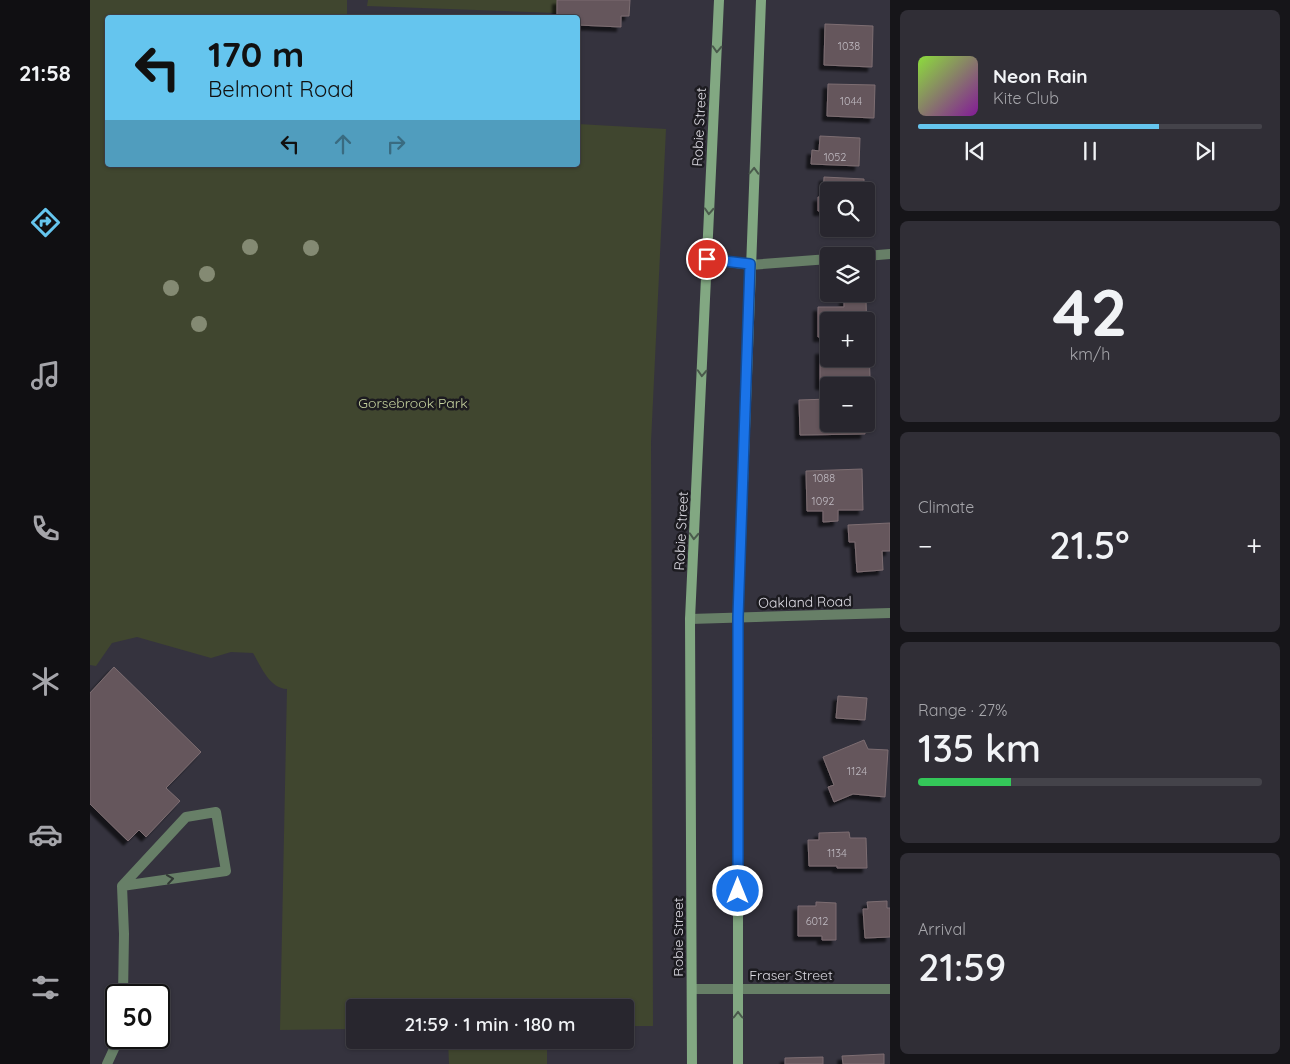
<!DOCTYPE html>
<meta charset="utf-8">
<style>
body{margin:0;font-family:Quicksand,sans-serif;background:#302e36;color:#f1f3f6;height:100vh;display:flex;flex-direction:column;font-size:19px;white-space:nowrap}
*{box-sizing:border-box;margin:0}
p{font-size:16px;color:#a5a5aa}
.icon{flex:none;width:28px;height:28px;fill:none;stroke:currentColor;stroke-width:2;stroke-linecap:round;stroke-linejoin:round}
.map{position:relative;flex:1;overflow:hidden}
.side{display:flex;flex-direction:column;gap:10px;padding:10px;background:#161519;width:400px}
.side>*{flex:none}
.guide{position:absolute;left:15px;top:15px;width:475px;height:152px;border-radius:5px;box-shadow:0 1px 4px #0004,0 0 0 1px #44434a;background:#65c5ee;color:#111;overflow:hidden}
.buttons{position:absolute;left:730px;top:182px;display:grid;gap:10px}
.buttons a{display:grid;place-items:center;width:55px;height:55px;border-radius:5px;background:#28262e;box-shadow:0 1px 4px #0004,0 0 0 1px #44434a;font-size:25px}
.speed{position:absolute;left:15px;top:984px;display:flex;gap:10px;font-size:25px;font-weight:700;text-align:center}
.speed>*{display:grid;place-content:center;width:65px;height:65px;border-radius:50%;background:#28262e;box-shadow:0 1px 4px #0004,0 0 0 1px #44434a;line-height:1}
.speed .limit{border:2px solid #111;border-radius:8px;background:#fff;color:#111}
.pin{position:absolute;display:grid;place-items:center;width:42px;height:42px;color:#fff;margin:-21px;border:2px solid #fff;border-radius:50%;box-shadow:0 1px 5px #0007}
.me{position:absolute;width:55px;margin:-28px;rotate:0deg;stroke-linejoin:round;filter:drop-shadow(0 0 4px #0008)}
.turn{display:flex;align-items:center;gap:18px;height:105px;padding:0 20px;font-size:22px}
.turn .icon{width:65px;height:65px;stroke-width:2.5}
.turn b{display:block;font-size:35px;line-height:42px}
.lanes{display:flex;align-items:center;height:48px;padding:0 20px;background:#0003;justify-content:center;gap:25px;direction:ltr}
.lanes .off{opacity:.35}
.big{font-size:38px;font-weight:600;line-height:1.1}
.side .widget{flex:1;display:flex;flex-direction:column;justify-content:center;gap:8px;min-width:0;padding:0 18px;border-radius:8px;background:#302e36}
.side .dial{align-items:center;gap:0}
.dial b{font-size:65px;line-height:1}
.song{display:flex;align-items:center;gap:15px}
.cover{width:60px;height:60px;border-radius:8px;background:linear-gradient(135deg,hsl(90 70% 55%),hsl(290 70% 35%))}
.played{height:5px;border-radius:2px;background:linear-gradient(90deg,#65c5ee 70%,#44434a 70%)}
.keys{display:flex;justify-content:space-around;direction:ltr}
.heat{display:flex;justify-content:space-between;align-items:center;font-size:28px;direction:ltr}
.charge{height:8px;border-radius:4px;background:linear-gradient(90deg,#34c759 27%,#44434a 0)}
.trip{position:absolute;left:256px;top:999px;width:288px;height:50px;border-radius:5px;background:#28262e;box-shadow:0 1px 4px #0004,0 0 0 1px #44434a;font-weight:600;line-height:50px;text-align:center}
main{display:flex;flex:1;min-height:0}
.menu{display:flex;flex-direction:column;width:90px;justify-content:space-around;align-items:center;background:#100f12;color:#a5a5aa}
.menu .icon{width:35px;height:35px}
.menu .active{color:#65c5ee}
.menu b{font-size:22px;color:#f1f3f6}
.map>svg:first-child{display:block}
</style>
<main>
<nav class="menu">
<b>21:58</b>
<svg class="icon active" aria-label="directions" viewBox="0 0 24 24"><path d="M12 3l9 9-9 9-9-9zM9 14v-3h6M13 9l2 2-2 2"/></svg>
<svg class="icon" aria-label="music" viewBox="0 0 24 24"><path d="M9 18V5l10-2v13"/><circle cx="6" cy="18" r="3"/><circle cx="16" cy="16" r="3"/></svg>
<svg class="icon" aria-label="phone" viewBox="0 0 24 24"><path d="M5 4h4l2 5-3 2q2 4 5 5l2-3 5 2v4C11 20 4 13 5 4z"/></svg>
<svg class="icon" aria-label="climate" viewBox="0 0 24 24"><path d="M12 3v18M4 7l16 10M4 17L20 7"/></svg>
<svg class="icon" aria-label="car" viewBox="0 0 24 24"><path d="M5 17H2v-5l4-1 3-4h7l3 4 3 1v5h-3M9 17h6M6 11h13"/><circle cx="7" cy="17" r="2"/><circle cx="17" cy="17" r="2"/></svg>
<svg class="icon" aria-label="filters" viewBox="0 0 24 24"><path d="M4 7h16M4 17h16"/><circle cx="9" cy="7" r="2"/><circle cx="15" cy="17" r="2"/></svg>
</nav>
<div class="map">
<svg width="800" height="1064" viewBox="0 0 800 1064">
<defs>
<filter id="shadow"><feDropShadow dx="-4.5" dy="4.5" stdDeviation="1" flood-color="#0009"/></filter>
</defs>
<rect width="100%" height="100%" fill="#35333e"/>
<path fill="#40462f" d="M 0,0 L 257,0 L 257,17 L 18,18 L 18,165 L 488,165 L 488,124 L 576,129 L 561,442 L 563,1026 L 535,1026 L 535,1008 L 265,1008 L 265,1029 L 190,1030 L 197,689 C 179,688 171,666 163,653 L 141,652 L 121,658 L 47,637 L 22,643 L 6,666 L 0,665 Z
M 278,0 L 467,0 L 467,13 L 277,6 Z
M 358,1040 L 457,1040 L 457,1064 L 359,1064 Z"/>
<path fill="#65575b" stroke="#7d6d72" filter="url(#shadow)" d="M 467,0 L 540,0 L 539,16 L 531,16 L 531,27 L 488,25 L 488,18 L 467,18 Z
M 735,24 L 783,26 L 782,67 L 734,65 Z
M 738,84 L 785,85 L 784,118 L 737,116 Z
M 730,136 L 770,138 L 769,166 L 721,164 L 722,150 L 729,151 Z
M 734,177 L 774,179 L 774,191 L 739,191 L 739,211 L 728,211 L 728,197 L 733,197 Z
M 754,299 L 776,299 L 777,336 L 776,321 L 739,321 L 739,337 L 728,337 L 728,307 L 754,307 Z
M 730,350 L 739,350 L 739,359 L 776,359 L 776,350 L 779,350 L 780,377 L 763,377 L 763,386 L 730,385 Z
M 739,399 L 739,424 L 775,424 L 775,434 L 710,435 L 709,400 Z
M 772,469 L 773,510 L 748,510 L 748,521 L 733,522 L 733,511 L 717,511 L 716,471 Z
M 800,523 L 800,551 L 792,551 L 793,570 L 767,572 L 765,542 L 759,542 L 758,525 Z
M 24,667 L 111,752 L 76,788 L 90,801 L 56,837 L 49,830 L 38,841 L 0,804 L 0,693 Z
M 748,696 L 777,698 L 775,720 L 746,718 Z
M 774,740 L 778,749 L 798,750 L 795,797 L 763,794 L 744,802 L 738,787 L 744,785 L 733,757 Z
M 759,832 L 760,838 L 776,838 L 777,868 L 747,868 L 747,866 L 719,866 L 718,840 L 729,840 L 729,833 Z
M 797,901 L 797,908 L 800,908 L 800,937 L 775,938 L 773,909 L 778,909 L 777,902 Z
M 726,902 L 746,903 L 746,940 L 732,940 L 732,936 L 708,936 L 708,906 L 726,906 Z
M 794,1054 L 794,1064 L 753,1064 L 752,1056 Z
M 733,1057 L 733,1064 L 695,1064 L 695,1058 Z"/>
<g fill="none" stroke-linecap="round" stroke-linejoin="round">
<path stroke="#677f67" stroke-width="10" d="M 32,886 L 136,871 L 126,812 L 96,817 L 32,886 L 34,934 L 33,995
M 17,1064 L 29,1038"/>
<path stroke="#677f67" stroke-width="10" d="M 776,256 L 800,254
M 617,259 L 660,265 L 739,259
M 600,619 L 800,613
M 602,989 L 800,989"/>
<path stroke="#82a882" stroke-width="10" d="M 602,1064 L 600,619 L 629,0
M 648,1064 L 648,617 L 671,0"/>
</g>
<g fill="#848a73">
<circle cx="160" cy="247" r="8"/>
<circle cx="221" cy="248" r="8"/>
<circle cx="117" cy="274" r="8"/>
<circle cx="81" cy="288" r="8"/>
<circle cx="109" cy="324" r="8"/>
</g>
<defs><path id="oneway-chevron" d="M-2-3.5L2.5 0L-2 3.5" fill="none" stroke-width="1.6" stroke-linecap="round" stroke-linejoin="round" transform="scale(1.25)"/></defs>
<g stroke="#4a5a4c">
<use href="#oneway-chevron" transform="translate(627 49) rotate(93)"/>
<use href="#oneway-chevron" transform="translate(664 171) rotate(-88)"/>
<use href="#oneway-chevron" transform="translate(619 211) rotate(93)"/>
<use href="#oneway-chevron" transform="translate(612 373) rotate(93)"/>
<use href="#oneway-chevron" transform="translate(604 536) rotate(93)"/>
<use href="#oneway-chevron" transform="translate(648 1015) rotate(-90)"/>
</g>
<use stroke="#323935" href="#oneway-chevron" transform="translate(80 879) rotate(-8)"/>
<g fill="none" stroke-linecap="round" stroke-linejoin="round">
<defs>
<path id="route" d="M 617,259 L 660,264 L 648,617 L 648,891"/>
</defs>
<use href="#route" stroke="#114b97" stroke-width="12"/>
<use href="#route" stroke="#1a73e8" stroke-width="9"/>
</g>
<g text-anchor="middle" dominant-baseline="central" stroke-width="5" stroke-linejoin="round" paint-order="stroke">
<g font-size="11" fill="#bfbac1">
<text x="759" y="46">1038</text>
<text x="761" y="101">1044</text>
<text x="745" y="157">1052</text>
<text x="734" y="478">1088</text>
<text x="733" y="501">1092</text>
<text x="767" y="771">1124</text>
<text x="747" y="853">1134</text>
<text x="727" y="921">6012</text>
</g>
<g font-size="14" fill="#dddbe3" stroke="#1c1b20">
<text transform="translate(609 127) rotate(-87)">Robie Street</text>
<text transform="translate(591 531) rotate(-87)">Robie Street</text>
<text transform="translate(715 602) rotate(-1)">Oakland Road</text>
<text transform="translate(588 937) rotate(-90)">Robie Street</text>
<text x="701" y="975">Fraser Street</text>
</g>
<g font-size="14" fill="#c5d29e" stroke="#1c1b20">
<text x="323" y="403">Gorsebrook Park</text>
</g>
</g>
</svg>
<div class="buttons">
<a><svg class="icon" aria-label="search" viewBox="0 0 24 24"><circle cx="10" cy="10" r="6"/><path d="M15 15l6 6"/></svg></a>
<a><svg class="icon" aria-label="layers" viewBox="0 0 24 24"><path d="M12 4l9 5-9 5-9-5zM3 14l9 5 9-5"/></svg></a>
<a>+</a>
<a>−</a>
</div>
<div class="speed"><div class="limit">50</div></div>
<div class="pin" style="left:617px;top:259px;background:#d93025"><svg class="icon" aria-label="arrive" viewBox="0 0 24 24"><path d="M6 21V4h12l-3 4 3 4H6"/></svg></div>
<svg class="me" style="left:648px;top:891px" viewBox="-20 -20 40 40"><circle r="17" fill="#1a73e8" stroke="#fff" stroke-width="3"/><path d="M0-11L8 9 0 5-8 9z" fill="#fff"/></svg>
<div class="trip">21:59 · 1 min · 180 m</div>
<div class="guide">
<div class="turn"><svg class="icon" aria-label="left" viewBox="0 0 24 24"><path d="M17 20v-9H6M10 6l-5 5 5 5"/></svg><div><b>170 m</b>Belmont Road</div></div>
<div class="lanes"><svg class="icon" aria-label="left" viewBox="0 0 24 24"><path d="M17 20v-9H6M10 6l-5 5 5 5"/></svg><svg class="icon off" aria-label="ahead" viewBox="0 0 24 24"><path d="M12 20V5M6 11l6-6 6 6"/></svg><svg class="icon off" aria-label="right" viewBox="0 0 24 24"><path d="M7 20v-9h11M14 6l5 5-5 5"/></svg></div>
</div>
</div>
<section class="side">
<div class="widget">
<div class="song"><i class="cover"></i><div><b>Neon Rain</b><p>Kite Club</p></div></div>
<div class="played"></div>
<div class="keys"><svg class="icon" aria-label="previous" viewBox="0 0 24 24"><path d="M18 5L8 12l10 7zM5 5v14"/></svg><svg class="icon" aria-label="pause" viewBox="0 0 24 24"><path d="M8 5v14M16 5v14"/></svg><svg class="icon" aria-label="next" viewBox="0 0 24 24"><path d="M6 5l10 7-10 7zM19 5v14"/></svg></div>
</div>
<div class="widget dial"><b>42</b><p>km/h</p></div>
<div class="widget"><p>Climate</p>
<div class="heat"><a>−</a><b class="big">21.5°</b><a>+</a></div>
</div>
<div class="widget"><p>Range · 27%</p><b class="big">135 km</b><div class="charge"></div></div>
<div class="widget"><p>Arrival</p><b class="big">21:59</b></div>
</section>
</main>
